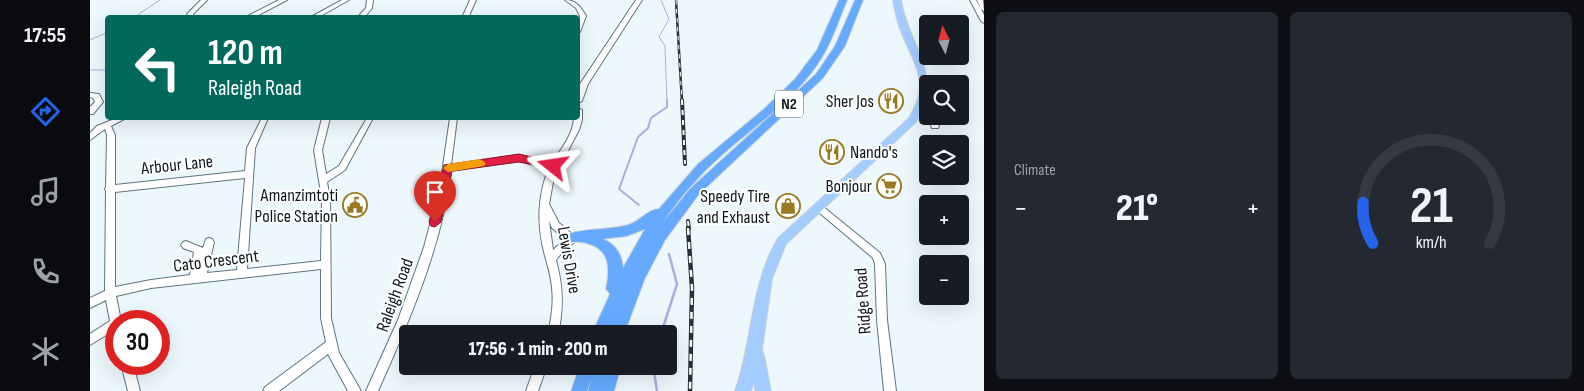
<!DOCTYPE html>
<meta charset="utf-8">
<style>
body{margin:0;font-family:"Sofia Sans Condensed",sans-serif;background:#242831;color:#f1f3f6;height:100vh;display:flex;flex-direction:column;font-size:19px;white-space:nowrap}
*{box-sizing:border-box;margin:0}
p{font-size:16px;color:#9ea1a6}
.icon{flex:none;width:28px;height:28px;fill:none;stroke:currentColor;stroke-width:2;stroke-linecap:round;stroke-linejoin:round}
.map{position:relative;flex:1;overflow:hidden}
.details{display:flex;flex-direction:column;gap:12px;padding:12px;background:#0d0f14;width:600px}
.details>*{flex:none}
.hud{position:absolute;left:15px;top:15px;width:475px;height:105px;border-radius:5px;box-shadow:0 5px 20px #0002;background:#00695c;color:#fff;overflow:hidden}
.needle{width:32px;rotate:354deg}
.controls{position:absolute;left:829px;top:15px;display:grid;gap:10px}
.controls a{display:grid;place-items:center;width:50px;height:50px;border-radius:5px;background:#171b24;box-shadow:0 5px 20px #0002;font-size:25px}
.speed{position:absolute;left:15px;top:310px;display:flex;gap:10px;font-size:25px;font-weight:700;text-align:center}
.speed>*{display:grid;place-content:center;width:65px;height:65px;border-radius:50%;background:#171b24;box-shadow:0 5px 20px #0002;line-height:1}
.speed .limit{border:8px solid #d22;background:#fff;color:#111}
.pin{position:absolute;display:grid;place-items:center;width:42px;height:42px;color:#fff;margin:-51px -21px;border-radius:50% 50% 50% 0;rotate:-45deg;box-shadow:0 0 5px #0007}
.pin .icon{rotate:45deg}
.me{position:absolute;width:55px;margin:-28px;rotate:285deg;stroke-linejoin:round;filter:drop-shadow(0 0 4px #0008)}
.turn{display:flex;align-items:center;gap:18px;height:105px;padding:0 20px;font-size:22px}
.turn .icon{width:65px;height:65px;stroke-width:2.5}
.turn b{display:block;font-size:35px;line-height:42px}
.big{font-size:38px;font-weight:800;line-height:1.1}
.details .widget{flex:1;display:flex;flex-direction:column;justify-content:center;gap:8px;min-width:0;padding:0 18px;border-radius:8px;background:#242831}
.details .dial{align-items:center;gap:0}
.dial svg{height:130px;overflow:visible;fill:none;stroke:#363941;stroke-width:7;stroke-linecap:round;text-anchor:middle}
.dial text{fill:#f1f3f6;stroke:none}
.heat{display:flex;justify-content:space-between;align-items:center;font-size:28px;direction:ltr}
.details .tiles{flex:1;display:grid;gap:12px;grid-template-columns:repeat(2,1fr)}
.trip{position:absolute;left:309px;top:325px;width:278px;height:50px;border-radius:5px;background:#171b24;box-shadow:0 5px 20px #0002;font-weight:800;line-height:50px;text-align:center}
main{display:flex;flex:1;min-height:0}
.tabs{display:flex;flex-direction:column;width:90px;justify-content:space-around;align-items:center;background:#090b0e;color:#9ea1a6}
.tabs .icon{width:35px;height:35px}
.tabs .on{color:#2563eb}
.tabs b{font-size:22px;color:#f1f3f6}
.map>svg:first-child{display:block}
</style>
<main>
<nav class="tabs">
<b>17:55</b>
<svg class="icon on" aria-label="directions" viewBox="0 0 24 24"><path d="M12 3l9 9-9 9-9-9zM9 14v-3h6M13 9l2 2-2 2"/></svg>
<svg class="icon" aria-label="music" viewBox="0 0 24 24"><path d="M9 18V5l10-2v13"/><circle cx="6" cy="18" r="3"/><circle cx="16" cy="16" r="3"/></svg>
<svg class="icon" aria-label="phone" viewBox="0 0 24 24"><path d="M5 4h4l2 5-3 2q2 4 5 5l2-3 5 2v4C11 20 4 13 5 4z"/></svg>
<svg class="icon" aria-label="climate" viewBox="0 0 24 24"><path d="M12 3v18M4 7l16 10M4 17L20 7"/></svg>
</nav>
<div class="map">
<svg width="894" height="391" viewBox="0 0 894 391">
<rect width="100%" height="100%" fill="#edf8fd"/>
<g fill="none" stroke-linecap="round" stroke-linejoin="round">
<path stroke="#aaade0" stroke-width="1" d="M 571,0 L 579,19 L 569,37 L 575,46 L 577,102
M 43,18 L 70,0
M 0,40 L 18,32
M 0,70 L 18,70"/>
<path stroke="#aaade0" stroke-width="2" d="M 549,205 L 529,189 L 548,137 L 558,128 L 561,118 L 577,107 L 577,100"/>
<path stroke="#aaade0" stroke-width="2.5" d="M 571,334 L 587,284 L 579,254
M 563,366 L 567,391"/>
<defs>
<path id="minor" d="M 111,0 L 117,0 L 103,14 L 105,18 L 99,18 L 97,14 Z
M 189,0 L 197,0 L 163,18 L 154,18 Z
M 252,0 L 259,0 L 227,18 L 219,18 Z
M 277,0 L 283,0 L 282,8 L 274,18 L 267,18 L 276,8 Z
M 380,0 L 386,0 L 378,18 L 372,18 Z
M 475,0 C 486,0 491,7 496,16 L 490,32 L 488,33 L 488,23 L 490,16 L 486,8 Z
M 546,0 L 552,0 L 498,84 L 492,101 L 488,103 L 488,92 L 490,84 Z
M 880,0 L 886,0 L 894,15 L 894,23 L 891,21 Z
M 887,0 L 893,0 L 894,11 L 891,9 Z
M 121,16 L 124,17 L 125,18 L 118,18 Z
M 0,93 L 9,94 L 13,102 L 3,114 L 0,114 L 0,107 L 5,102 L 3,98 L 0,97 Z
M 488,108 L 492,110 L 492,120 L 489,130 L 464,177 L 459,204 L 469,223 L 482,234 L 486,235 L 488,238 L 486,241 L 474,250 L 466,260 C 473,285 474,308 468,334 L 458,334 C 461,319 464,304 462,288 C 461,273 455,259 452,243 C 447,219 449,191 459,168 L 429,161 L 361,171 C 352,246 319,322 288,391 L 276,391 L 308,320 L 334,247 L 350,187 L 360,118 L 367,118 L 361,165 L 429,155 L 462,163 C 471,149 483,135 484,118 L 488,118 ZM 459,221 L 462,228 L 475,239 L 463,250 Z
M 837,116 L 845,116 L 849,126 L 848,128 L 842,128 Z
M 27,118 L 36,118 L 21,126 L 25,135 L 25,185 L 155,171 L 157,148 L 172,118 L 178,118 L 165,148 L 157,269 L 231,261 L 232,199 L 224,150 L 232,118 L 240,118 L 232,150 L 236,174 L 249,166 L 277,118 L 283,118 L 255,170 L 237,182 L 240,199 L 241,318 L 249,353 L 271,391 L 258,391 L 238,354 L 189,391 L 173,391 L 175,387 L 236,342 L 231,318 L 231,269 L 61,288 L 26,296 L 31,321 L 26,321 L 26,329 L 0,345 L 0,334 L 20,321 L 16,300 L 0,308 L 0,298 L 15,291 L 16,191 L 15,189 L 16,187 L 17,135 L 15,129 L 0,140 L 0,133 L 7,126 ZM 155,178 L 147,270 L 117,273 L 124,242 L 122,239 L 119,238 L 116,239 L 113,248 L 96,241 L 93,242 L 91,245 L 93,248 L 104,252 L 100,275 L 61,280 L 25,287 L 25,192 Z
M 728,204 L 731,205 L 790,253 L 795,264 L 797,320 L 806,391 L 794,391 L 787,320 L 785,264 L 783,258 L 725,209 L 724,207 L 725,205 Z
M 31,364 L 43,364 L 50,391 L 38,391 Z
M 445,366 L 457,366 L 448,391 L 436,391 Z"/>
<path id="major" d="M 803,0 L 811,0 C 819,48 855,74 826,122 L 696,244 L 682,279 L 672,350 L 674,355 L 681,391 L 665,391 L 664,381 L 661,391 L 645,391 C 663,340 660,285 688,238 L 819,118 C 824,109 829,100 830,89 C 831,70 819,51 812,34 C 807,23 805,12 803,0 Z"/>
<path id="highway" d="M 749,0 L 757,0 C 748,22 741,45 727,65 C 702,101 665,126 633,154 C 610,174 590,197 573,222 L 601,188 L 726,74 L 745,46 L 765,0 L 773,0 L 755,46 L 733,78 L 609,194 L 575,240 L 555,278 L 534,334 L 518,334 L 527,313 L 518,334 L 502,334 L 520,294 L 516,289 C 521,264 519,246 490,242 C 485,241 483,243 478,242 L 476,238 L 478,234 C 498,228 518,230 538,225 C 549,222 558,209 569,209 L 608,164 L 674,109 L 705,79 L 727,50 ZM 555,229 L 533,268 C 532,254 525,244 513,239 L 537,236 Z
M 490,366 L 531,366 L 524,391 L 498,391 L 502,378 L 497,391 L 481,391 Z"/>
</defs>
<use href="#minor" stroke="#5d7580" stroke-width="2"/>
<use href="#major" stroke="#d4d5d6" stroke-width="2"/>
<use href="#highway" stroke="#d4d5d6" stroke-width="2"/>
<use href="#minor" fill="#fff" fill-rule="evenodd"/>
<use href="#major" fill="#a3ccff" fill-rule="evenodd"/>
<use href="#highway" fill="#65aaff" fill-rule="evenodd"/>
<defs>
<path id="rail-far2" d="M 586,0 L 592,102"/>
<path id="rail-far1" d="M 592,100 L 595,164
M 598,221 L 599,229"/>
<path id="rail" d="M 598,228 L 602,288 L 600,391"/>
</defs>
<use href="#rail-far2" stroke="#263135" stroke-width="2.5"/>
<use href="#rail-far1" stroke="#263135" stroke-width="4"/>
<use href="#rail" stroke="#263135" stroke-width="4.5"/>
<use href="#rail-far2" stroke="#fff" stroke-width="1" stroke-dasharray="4.5" stroke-linecap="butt"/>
<use href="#rail-far1" stroke="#fff" stroke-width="2" stroke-dasharray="5" stroke-linecap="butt"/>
<use href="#rail" stroke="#fff" stroke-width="2.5" stroke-dasharray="7" stroke-linecap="butt"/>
</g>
<path fill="#e11d48" stroke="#92132f" d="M 429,154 L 463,162 L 468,166 L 463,169 L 429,162 L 362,171 L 351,222 L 345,227 L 341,226 L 339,222 L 354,165 Z"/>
<path fill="#f59e0b" d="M 390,159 L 396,163 L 394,166 L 358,172 L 353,168 L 358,164 Z"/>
<defs>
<symbol id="restaurant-ring" viewBox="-11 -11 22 22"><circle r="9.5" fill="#fff" stroke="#997a23" stroke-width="1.5"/><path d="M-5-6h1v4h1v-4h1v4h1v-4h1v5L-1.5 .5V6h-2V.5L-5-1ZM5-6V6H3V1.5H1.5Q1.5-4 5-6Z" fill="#997a23"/></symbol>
<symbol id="supermarket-ring" viewBox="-11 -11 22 22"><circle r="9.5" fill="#fff" stroke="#997a23" stroke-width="1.5"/><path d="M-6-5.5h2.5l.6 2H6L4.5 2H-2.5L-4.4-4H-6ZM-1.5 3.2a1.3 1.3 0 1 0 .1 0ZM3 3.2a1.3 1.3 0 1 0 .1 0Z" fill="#997a23"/></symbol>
<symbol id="civic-ring" viewBox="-11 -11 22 22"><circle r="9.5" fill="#fff" stroke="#997a23" stroke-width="1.5"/><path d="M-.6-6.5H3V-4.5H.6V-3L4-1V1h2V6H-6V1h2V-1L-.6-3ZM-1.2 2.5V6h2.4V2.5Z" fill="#997a23"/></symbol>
<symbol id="shop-ring" viewBox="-11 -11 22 22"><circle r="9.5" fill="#fff" stroke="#997a23" stroke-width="1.5"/><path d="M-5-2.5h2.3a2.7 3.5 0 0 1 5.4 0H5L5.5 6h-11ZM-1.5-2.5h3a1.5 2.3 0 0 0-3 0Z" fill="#997a23"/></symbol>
</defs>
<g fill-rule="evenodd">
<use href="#restaurant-ring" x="787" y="87" width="28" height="28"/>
<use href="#restaurant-ring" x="728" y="138" width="28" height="28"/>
<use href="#supermarket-ring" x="785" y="172" width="28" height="28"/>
<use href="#civic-ring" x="251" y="191" width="28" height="28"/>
<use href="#shop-ring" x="684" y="192" width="28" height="28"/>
</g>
<g text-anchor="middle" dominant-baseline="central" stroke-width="4" stroke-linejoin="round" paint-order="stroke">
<rect fill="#fff" stroke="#565d60" stroke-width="1" x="685" y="90.5" width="28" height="27" rx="4"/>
<g font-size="16" font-weight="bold" fill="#0e181c">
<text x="699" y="104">N2</text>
</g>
<g font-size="18" fill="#0e181c" stroke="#fff" text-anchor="end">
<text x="784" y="101">Sher Jos</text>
<text x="760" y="152" text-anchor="start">Nando's</text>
<text x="782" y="186">Bonjour</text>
<text x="248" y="195">Amanzimtoti<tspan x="248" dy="21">Police Station</tspan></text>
<text x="680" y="196">Speedy Tire<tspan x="680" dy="21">and Exhaust</tspan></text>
</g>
<g font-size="18" fill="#0e181c" stroke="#fff">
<text transform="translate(87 165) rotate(-6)">Arbour Lane</text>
<text transform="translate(479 260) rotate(80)">Lewis Drive</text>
<text transform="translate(126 261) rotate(-7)">Cato Crescent</text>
<text transform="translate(305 295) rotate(-70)">Raleigh Road</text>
<text transform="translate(773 301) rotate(-94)">Ridge Road</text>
</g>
</g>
</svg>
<div class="controls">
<a><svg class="needle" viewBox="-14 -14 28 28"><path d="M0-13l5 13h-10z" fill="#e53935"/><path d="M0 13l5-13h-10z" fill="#9ea1a6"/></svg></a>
<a><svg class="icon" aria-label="search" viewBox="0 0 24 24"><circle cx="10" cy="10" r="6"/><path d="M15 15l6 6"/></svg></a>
<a><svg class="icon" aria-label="layers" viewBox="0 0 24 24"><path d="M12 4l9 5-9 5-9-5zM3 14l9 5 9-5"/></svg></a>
<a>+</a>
<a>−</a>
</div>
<div class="speed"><div class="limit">30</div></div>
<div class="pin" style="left:345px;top:222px;background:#d93025"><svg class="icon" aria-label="arrive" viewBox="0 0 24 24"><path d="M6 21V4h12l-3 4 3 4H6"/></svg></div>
<svg class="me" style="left:463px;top:166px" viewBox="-20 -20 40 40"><path d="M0-17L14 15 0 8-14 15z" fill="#e11d48" stroke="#fff" stroke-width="4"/></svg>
<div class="trip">17:56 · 1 min · 200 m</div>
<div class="hud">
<div class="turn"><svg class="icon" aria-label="left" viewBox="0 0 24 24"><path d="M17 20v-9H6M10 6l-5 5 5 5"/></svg><div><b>120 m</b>Raleigh Road</div></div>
</div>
</div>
<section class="details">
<div class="tiles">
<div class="widget"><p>Climate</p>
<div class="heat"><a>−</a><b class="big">21°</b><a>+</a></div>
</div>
<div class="widget dial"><svg viewBox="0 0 100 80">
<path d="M14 69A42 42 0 1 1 86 69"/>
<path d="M14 69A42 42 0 0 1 8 44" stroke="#2563eb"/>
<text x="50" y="56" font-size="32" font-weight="700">21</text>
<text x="50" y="72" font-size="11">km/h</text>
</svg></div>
</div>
</section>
</main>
